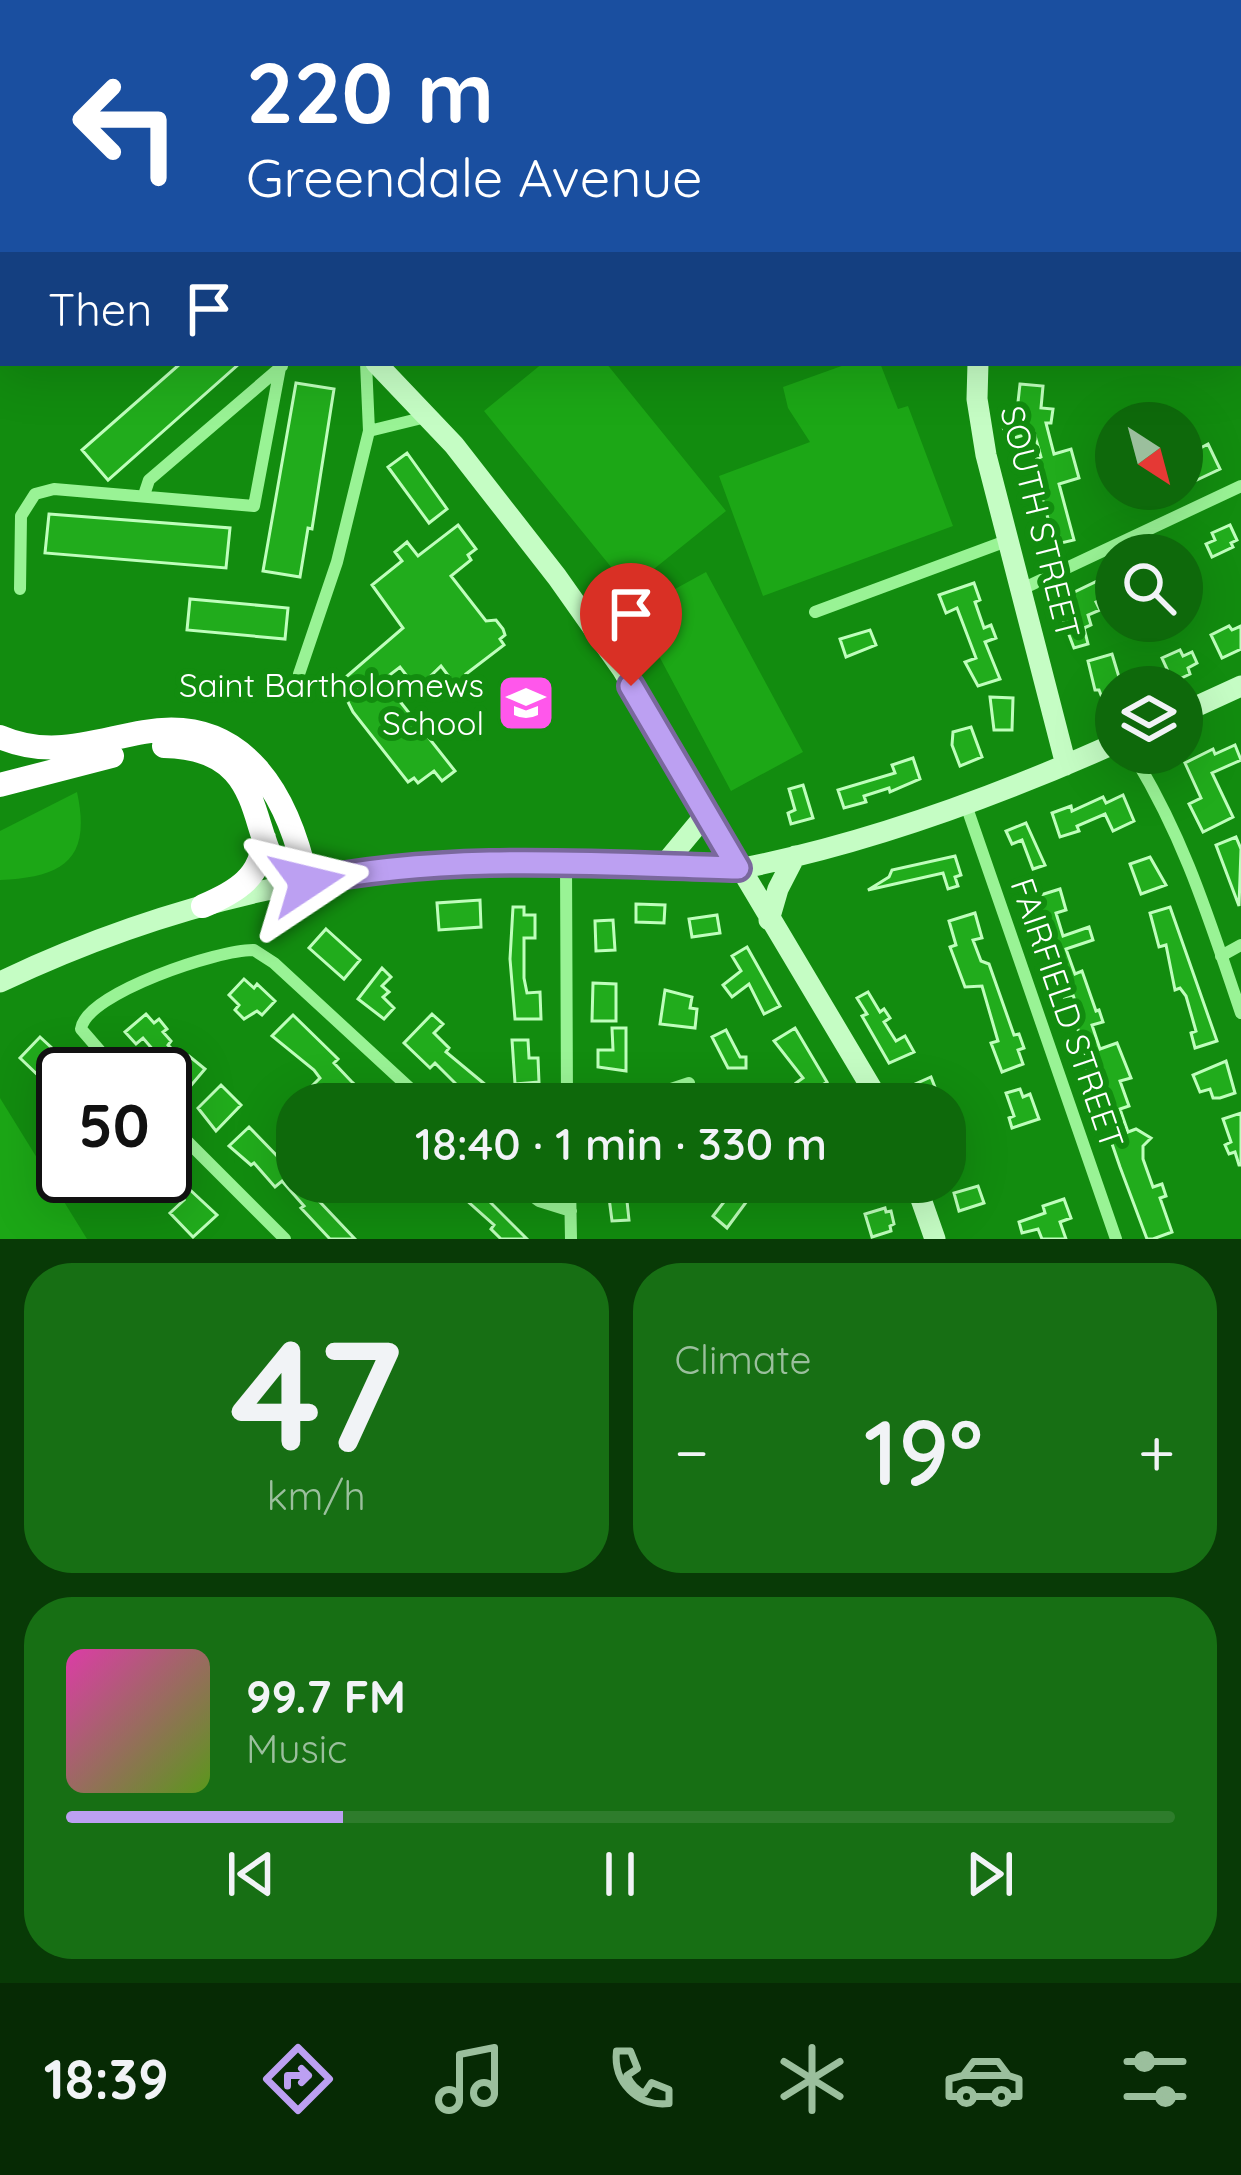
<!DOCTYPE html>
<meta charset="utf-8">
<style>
body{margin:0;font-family:Quicksand,sans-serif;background:#176f14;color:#f1f3f6;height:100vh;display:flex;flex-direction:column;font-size:45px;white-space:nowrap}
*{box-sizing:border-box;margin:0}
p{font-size:39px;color:#9bbf9d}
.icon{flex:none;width:66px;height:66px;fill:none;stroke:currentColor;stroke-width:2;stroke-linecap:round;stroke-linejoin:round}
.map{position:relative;height:1239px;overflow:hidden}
.side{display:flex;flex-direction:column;gap:24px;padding:24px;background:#083a06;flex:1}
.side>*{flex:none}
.guide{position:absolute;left:0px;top:0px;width:1242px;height:366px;box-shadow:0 12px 48px #0002;background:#1a4fa0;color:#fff;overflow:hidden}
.needle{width:78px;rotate:144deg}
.fabs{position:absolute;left:1095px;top:402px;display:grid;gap:24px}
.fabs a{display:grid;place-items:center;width:108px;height:108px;border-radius:50%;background:#0e690b;box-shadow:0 12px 48px #0002;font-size:60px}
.speed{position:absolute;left:36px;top:1047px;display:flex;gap:24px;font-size:60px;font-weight:700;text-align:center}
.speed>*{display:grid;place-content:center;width:156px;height:156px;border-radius:50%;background:#0e690b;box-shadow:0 12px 48px #0002;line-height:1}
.speed .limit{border:6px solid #111;border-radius:18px;background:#fff;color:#111}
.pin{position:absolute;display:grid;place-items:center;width:102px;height:102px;color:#fff;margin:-123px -51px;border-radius:50% 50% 50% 0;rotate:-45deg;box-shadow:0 0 12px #0007}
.pin .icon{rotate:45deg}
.me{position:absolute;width:132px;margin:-66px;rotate:80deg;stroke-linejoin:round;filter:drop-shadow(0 0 9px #0008)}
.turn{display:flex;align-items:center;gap:42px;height:252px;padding:0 48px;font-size:54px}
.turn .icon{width:156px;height:156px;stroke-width:2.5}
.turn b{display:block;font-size:84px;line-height:102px}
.then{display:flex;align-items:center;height:114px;padding:0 48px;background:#0003;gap:24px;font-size:45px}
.big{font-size:90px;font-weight:600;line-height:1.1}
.side .card{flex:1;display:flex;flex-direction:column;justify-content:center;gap:18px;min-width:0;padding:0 42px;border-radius:48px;background:#176f14}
.side .dial{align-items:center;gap:0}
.dial b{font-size:156px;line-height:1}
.song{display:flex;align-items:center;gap:36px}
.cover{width:144px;height:144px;border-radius:18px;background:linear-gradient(135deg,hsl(320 70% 55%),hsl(90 70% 35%))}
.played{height:12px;border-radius:6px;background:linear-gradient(90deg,#bca0f2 25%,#2e7c2c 25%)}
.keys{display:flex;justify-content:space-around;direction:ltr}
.heat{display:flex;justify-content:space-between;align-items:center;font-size:66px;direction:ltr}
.side .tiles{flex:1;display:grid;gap:24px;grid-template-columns:1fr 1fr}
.card:last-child{grid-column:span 2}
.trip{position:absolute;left:276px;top:1083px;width:690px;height:120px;border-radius:48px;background:#0e690b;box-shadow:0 12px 48px #0002;font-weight:600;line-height:120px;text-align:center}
.dock{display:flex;height:192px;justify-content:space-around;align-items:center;background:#062a04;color:#9bbf9d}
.dock .icon{width:84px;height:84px}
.dock .selected{color:#bca0f2}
.dock b{font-size:54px;color:#f1f3f6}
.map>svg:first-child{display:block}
</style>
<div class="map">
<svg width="1241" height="1239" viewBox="0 0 1241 1239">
<rect width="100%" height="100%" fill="#128c0f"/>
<path fill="#1ca716" d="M 265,0 L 621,0 L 260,3 Z
M 543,363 L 606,363 L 726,511 L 629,589 L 484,411 Z
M 850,363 L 880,363 L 898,409 L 908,406 L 953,526 L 763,596 L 719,476 L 810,442 L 788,408 L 783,387 Z
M 706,572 L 803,752 L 731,791 L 635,611 Z
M 77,792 C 92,861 62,877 0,880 L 0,831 Z
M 0,1098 L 79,1226 L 87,1239 L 0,1239 Z"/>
<path fill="#21ac1c" stroke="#bffebc" stroke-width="3" d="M 181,363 L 240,363 L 108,480 L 82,450 Z
M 296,383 L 334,389 L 312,529 L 308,528 L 300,577 L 263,571 Z
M 1020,384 L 1043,386 L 1041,408 L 1053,409 L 1051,423 L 1046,423 L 1054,454 L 1071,449 L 1079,478 L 1059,484 L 1074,540 L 1061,543 L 1057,531 L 1049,522 L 1035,473 L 1041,471 L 1037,459 L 1041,457 L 1034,432 L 1007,440 L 1002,424 L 1016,420 Z
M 1208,444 L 1220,469 L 1182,487 L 1182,458 Z
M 407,453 L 447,509 L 429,523 L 388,467 Z
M 49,514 L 230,528 L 226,568 L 45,553 Z
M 458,525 L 476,549 L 468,555 L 471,560 L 451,576 L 486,621 L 496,620 L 503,629 L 505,635 L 500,639 L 504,645 L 466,674 L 470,681 L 459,690 L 441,666 L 417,689 L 400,667 L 383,680 L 455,771 L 442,781 L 434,771 L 418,783 L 414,778 L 408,782 L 353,712 L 347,700 L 358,691 L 346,677 L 403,628 L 372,585 L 402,561 L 395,552 L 407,542 L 418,556 Z
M 1230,525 L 1237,540 L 1231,543 L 1233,547 L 1212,557 L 1206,544 L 1215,540 L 1212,533 Z
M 1116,572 L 1116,593 L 1096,602 L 1100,610 L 1088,615 L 1091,625 L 1084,628 L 1088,644 L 1074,648 L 1056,601 Z
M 974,583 L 980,600 L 975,602 L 984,628 L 991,625 L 996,638 L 985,642 L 1000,679 L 978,686 L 965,662 L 976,658 L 957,608 L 946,613 L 939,595 Z
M 190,599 L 288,608 L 285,639 L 187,630 Z
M 1229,626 L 1232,630 L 1241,626 L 1241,649 L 1222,658 L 1211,635 Z
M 870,630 L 876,645 L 846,657 L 840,639 Z
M 1180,650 L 1183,656 L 1192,652 L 1197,663 L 1188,668 L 1190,674 L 1173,682 L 1162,658 Z
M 1112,654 L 1122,687 L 1116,687 L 1116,701 L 1103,700 L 1099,690 L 1095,690 L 1088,661 Z
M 990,697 L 1013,698 L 1012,730 L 994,730 Z
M 971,727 L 982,757 L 960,766 L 952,745 L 953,732 Z
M 1235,745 L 1241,760 L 1212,773 L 1233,817 L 1203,832 L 1189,804 L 1201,798 L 1185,763 L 1213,749 L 1215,754 Z
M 913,758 L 920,779 L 890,792 L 889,788 L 864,796 L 866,802 L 844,808 L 838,790 L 895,773 L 892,765 Z
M 803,785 L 813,818 L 791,824 L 788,813 L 795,810 L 789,789 Z
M 1123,795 L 1134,821 L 1113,831 L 1105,814 L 1077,826 L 1079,831 L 1060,837 L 1052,813 L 1071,806 L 1072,811 L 1103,797 L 1106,803 Z
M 1026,823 L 1045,865 L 1033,869 L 1022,840 L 1012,844 L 1006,831 Z
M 1236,837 L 1241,849 L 1239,906 L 1216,845 Z
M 955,856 L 961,875 L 955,877 L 958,886 L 948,889 L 943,873 L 868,890 L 889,877 L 892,870 Z
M 1150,857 L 1166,885 L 1141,894 L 1130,864 Z
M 1060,889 L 1066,910 L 1056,913 L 1063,936 L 1089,927 L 1093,940 L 1066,949 L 1075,974 L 1082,971 L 1096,1011 L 1099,1010 L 1103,1022 L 1092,1025 L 1100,1049 L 1117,1043 L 1131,1078 L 1120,1081 L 1129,1106 L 1120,1109 L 1128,1132 L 1136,1129 L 1151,1138 L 1143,1146 L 1143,1159 L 1153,1187 L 1162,1184 L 1166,1196 L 1160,1198 L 1172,1232 L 1153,1239 L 1147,1239 L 1120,1167 L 1110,1138 L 1117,1136 L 1084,1064 L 1087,1060 L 1076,1023 L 1082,1021 L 1073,995 L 1064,997 L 1031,898 Z
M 480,900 L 481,927 L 439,930 L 437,903 Z
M 636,904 L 665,905 L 664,923 L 636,922 Z
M 513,907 L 524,907 L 524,915 L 535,915 L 535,938 L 524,938 L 524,978 L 527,993 L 540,992 L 541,1019 L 515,1019 L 510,959 Z
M 1170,907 L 1217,1041 L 1195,1048 L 1191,1033 L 1196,1031 L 1186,996 L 1180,988 L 1175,990 L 1166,945 L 1159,947 L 1150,913 Z
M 975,913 L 982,938 L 973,940 L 981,961 L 989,964 L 1014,1035 L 1019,1034 L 1024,1048 L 1018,1050 L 1023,1064 L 1002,1072 L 991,1043 L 998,1041 L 982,986 L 965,987 L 950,947 L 956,945 L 949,921 Z
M 717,915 L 720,933 L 692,937 L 689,919 Z
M 613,920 L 615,950 L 596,951 L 595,921 Z
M 326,929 L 360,960 L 344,979 L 309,948 Z
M 747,947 L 780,1006 L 764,1014 L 749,984 L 732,997 L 723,985 L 741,971 L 732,956 Z
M 382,968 L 391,977 L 382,986 L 389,992 L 383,997 L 394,1008 L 384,1019 L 358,999 Z
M 244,979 L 254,988 L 257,984 L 275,1001 L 262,1015 L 257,1011 L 244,1019 L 235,1010 L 239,1005 L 229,995 Z
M 593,983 L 616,984 L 616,1021 L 592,1021 Z
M 665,990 L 692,997 L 690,1008 L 697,1009 L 695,1028 L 660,1024 Z
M 868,992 L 880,1012 L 884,1009 L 890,1018 L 884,1022 L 896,1041 L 905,1036 L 914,1052 L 889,1063 L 862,1016 L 867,1014 L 857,998 Z
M 146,1014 L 154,1023 L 159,1019 L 167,1029 L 163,1032 L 171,1041 L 168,1045 L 184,1061 L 189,1056 L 205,1069 L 182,1096 L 173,1087 L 177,1084 L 163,1070 L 167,1066 L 143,1038 L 136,1044 L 125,1032 Z
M 432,1014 L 443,1024 L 434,1033 L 449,1048 L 446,1052 L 493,1091 L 481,1104 L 476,1104 L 435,1063 L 430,1068 L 404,1043 Z
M 293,1015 L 338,1059 L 334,1063 L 351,1081 L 376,1104 L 347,1104 L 330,1087 L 323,1095 L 313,1085 L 320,1078 L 314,1070 L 272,1036 Z
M 612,1028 L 626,1028 L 626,1071 L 598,1067 L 598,1050 L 613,1050 Z
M 795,1028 L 827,1082 L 805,1096 L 796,1083 L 803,1078 L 774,1041 Z
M 726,1030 L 740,1057 L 746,1057 L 746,1068 L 728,1068 L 712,1037 Z
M 40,1037 L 67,1062 L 43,1080 L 20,1058 Z
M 512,1040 L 528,1040 L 529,1058 L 538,1058 L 539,1082 L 515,1084 Z
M 1226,1061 L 1235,1093 L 1220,1098 L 1213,1098 L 1210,1089 L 1200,1092 L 1193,1075 Z
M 931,1077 L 938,1095 L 911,1104 L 904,1089 Z
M 221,1085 L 241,1105 L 216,1131 L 198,1108 Z
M 1020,1089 L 1023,1097 L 1030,1094 L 1039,1119 L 1012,1128 L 1009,1118 L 1014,1116 L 1006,1093 Z
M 1241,1113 L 1241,1165 L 1239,1165 L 1235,1152 L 1229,1154 L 1225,1145 L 1231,1142 L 1223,1119 Z
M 249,1127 L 283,1162 L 287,1158 L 297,1169 L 297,1182 L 301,1182 L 355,1239 L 330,1239 L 301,1208 L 304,1206 L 282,1181 L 275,1187 L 254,1163 L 251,1165 L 229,1146 Z
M 446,1182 L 470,1182 L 527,1239 L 501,1239 L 491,1229 L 494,1225 Z
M 607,1182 L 625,1182 L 629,1220 L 612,1221 Z
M 732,1182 L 738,1188 L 743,1182 L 761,1182 L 727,1228 L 713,1216 L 727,1198 L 722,1194 Z
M 978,1186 L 984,1203 L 959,1211 L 954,1193 Z
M 187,1187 L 217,1215 L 193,1237 L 170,1213 L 184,1200 L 179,1195 Z
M 1064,1199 L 1071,1218 L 1060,1222 L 1066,1239 L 1042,1239 L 1038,1229 L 1022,1233 L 1019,1222 L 1045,1213 L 1043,1206 Z
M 885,1208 L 886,1212 L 891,1211 L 894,1224 L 890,1226 L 891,1231 L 872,1237 L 865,1214 Z"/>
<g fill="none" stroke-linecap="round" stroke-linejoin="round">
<path stroke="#99f395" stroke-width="12" d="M 1239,48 L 1241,48
M 1239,333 L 1241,333
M 369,431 L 426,417
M 144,495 L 149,480 L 282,366
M 20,589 L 21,516 L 35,494 L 54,489 L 254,506 L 280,368
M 1022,589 L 1241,486
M 815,612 L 1009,540
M 299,674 L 337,562 L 369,431 L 366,363
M 1132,753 C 1185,839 1209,919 1241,1013
M 966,805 L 1116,1239
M 566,863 L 567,1104
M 1221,956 L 1241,945
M 120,1074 L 81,1029 C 86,993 220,949 254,950 L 274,963 L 427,1104
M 567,1095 L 671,1089 L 689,1083
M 165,1119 L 285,1239
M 513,1182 L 539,1201 L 571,1211
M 570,1182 L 571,1239"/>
<path stroke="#c5fdc4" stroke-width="21" d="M 66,3 L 66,0
M 1094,3 L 1096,0
M 376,363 L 454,445 L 557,577 L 622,669 L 881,1104
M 978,363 L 977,399 L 986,455 L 1066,765
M 1182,713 L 1241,686
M 663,866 L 707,813
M 769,920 L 778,889 L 795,856
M 0,982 C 139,916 289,875 443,865 C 541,859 640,866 738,869 C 868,844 995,797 1116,743
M 915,1182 L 935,1239"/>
<path stroke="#fff" stroke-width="24" d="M 0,737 C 51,759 93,741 144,732 C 246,714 289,798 307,882
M 164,746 C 281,748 240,853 295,884
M 0,785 L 112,756
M 203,906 C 236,892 262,877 264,838"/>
</g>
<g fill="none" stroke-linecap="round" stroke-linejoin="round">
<defs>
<path id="route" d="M 307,882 C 449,853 594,864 738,868 L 631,686"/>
</defs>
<use href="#route" stroke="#7a689d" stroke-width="30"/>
<use href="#route" stroke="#bca0f2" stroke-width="21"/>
</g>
<defs>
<symbol id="school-square" viewBox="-11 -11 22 22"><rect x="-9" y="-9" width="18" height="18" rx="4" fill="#ff57eb" stroke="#128c0f"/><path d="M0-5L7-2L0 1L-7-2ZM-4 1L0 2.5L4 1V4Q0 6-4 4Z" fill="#fff"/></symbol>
</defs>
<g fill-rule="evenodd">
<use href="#school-square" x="493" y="670" width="66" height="66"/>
</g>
<g text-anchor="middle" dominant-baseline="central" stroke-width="12" stroke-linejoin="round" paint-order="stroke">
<g font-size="33" fill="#fff" stroke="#128c0f">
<text transform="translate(1041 522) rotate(76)">SOUTH STREET</text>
<text transform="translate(1068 1013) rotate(71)">FAIRFIELD STREET</text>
</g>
<g font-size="33" fill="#fff" stroke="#128c0f" text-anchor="end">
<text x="484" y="684">Saint Bartholomews<tspan x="484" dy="38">School</tspan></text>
</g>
</g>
</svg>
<div class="fabs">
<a><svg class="needle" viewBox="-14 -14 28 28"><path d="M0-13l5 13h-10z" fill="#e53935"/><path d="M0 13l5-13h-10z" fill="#9bbf9d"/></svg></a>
<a><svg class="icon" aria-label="search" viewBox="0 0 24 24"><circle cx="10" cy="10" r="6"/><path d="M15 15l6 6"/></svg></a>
<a><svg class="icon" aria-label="layers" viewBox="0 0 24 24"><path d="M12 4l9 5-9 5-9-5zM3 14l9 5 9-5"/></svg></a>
</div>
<div class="speed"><div class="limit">50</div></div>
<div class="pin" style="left:631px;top:686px;background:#d93025"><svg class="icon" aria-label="arrive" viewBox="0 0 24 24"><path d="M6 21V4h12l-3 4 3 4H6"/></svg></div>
<svg class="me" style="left:307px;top:882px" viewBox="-20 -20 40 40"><path d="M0-17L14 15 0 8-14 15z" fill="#bca0f2" stroke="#fff" stroke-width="4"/></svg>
<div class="trip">18:40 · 1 min · 330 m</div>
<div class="guide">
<div class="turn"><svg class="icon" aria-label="left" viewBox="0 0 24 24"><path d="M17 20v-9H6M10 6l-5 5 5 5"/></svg><div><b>220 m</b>Greendale Avenue</div></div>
<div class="then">Then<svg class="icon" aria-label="arrive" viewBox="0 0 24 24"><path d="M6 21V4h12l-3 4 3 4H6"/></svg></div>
</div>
</div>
<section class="side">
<div class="tiles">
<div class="card dial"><b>47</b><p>km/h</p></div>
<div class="card"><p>Climate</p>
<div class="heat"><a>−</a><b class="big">19°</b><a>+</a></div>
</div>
<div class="card">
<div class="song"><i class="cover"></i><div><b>99.7 FM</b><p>Music</p></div></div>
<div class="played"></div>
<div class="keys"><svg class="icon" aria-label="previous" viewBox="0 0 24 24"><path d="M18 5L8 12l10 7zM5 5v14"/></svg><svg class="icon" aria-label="pause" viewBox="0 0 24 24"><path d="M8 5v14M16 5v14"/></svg><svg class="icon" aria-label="next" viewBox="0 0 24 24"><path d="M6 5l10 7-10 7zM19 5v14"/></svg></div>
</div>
</div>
</section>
<nav class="dock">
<b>18:39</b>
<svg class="icon selected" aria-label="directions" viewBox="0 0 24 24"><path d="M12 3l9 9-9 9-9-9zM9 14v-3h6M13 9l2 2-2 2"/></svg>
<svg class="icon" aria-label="music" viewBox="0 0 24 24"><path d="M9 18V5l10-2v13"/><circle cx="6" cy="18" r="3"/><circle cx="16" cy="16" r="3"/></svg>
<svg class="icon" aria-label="phone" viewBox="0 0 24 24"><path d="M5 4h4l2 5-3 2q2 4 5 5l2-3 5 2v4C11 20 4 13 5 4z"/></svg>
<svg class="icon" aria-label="climate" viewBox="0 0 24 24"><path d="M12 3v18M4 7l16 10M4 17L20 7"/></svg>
<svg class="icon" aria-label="car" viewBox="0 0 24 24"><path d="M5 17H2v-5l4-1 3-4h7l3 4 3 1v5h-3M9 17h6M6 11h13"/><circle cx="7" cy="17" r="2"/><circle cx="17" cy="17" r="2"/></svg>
<svg class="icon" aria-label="filters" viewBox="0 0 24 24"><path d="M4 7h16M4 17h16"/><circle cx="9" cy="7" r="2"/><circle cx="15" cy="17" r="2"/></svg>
</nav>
